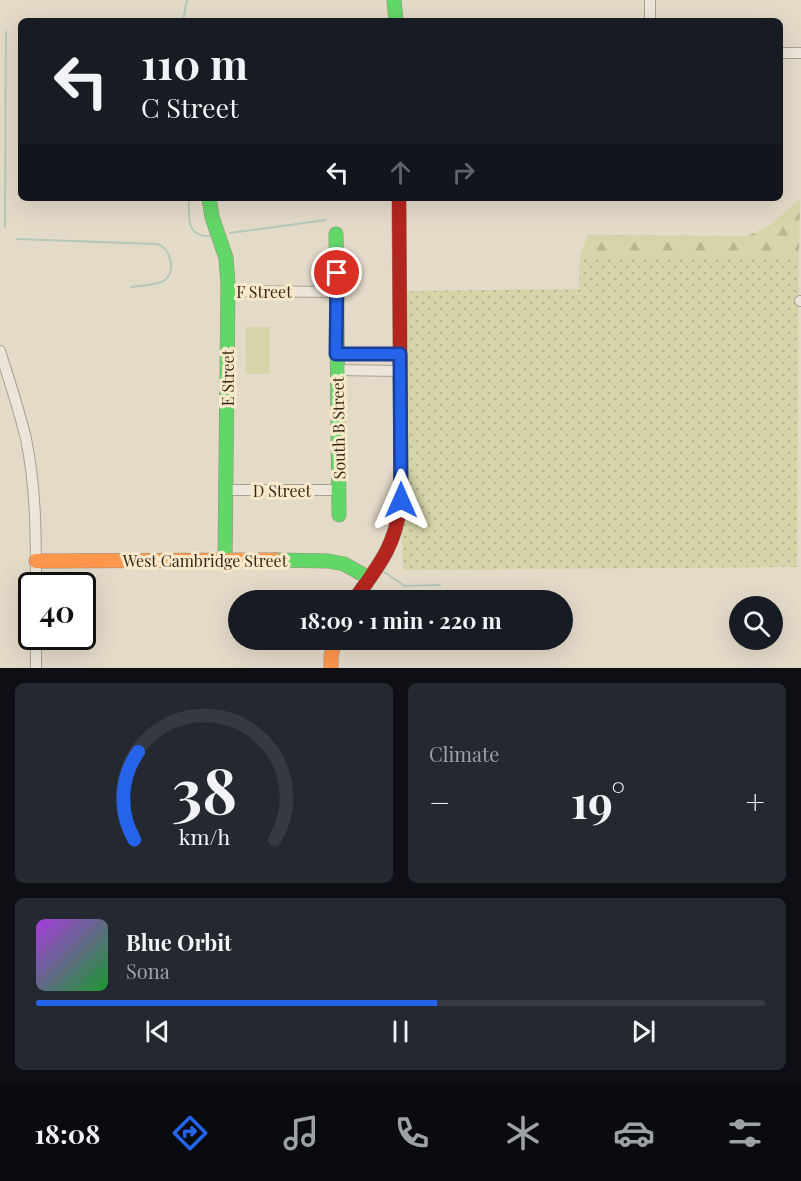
<!DOCTYPE html>
<meta charset="utf-8">
<style>
body{margin:0;font-family:"Playfair Display",serif;background:#242831;color:#f1f3f6;height:100vh;display:flex;flex-direction:column;font-size:22px;white-space:nowrap}
*{box-sizing:border-box;margin:0}
p{font-size:20px;color:#9ea1a6}
.icon{flex:none;width:33px;height:33px;fill:none;stroke:currentColor;stroke-width:2;stroke-linecap:round;stroke-linejoin:round}
.map{position:relative;height:668px;overflow:hidden}
.panel{display:flex;flex-direction:column;gap:15px;padding:15px;background:#0d0f14;flex:1}
.panel>*{flex:none}
.hud{position:absolute;left:18px;top:18px;width:765px;height:183px;border-radius:9px;box-shadow:0 6px 24px #0002;background:#171b24;color:#f1f3f6;overflow:hidden}
.buttons{position:absolute;left:729px;top:596px;display:grid;gap:12px}
.buttons a{display:grid;place-items:center;width:54px;height:54px;border-radius:50%;background:#171b24;box-shadow:0 6px 24px #0002;font-size:30px}
.speed{position:absolute;left:18px;top:572px;display:flex;gap:12px;font-size:30px;font-weight:700;text-align:center}
.speed>*{display:grid;place-content:center;width:78px;height:78px;border-radius:50%;background:#171b24;box-shadow:0 6px 24px #0002;line-height:1}
.speed .limit{border:3px solid #111;border-radius:9px;background:#fff;color:#111}
.pin{position:absolute;display:grid;place-items:center;width:51px;height:51px;color:#fff;margin:-26px;border:3px solid #fff;border-radius:50%;box-shadow:0 2px 6px #0007}
.me{position:absolute;width:66px;margin:-33px;rotate:0deg;stroke-linejoin:round;filter:drop-shadow(0 0 4px #0008)}
.turn{display:flex;align-items:center;gap:21px;height:126px;padding:0 24px;font-size:27px}
.turn .icon{width:78px;height:78px;stroke-width:2.5}
.turn b{display:block;font-size:42px;line-height:51px}
.lanes{display:flex;align-items:center;height:57px;padding:0 24px;background:#0003;justify-content:center;gap:30px;direction:ltr}
.lanes .off{opacity:.35}
.big{font-size:45px;font-weight:700;line-height:1.1}
.panel .tile{flex:1;display:flex;flex-direction:column;justify-content:center;gap:9px;min-width:0;padding:0 21px;border-radius:9px;background:#242831}
.panel .dial{align-items:center;gap:0}
.dial svg{height:156px;overflow:visible;fill:none;stroke:#363941;stroke-width:7;stroke-linecap:round;text-anchor:middle}
.dial text{fill:#f1f3f6;stroke:none}
.song{display:flex;align-items:center;gap:18px}
.cover{width:72px;height:72px;border-radius:9px;background:linear-gradient(135deg,hsl(280 70% 55%),hsl(130 70% 35%))}
.played{height:6px;border-radius:3px;background:linear-gradient(90deg,#2563eb 55%,#363941 55%)}
.keys{display:flex;justify-content:space-around;direction:ltr}
.heat{display:flex;justify-content:space-between;align-items:center;font-size:33px;direction:ltr}
.panel .tiles{flex:1;display:grid;gap:15px;grid-template-columns:1fr 1fr}
.tile:last-child{grid-column:span 2}
.trip{position:absolute;left:228px;top:590px;width:345px;height:60px;border-radius:30px;background:#171b24;box-shadow:0 6px 24px #0002;font-weight:700;line-height:60px;text-align:center}
.menu{display:flex;height:96px;justify-content:space-around;align-items:center;background:#090b0e;color:#9ea1a6}
.menu .icon{width:42px;height:42px}
.menu .selected{color:#2563eb}
.menu b{font-size:27px;color:#f1f3f6}
.map>svg:first-child{display:block}
</style>
<div class="map">
<svg width="801" height="668" viewBox="0 0 801 668">
<defs>
<pattern id="grass-dots" width="8" height="8" patternUnits="userSpaceOnUse" patternTransform="scale(1.5)"><rect width="8" height="8" fill="#d6d4a9"/><path d="M2 2h.1M6 6h.1" fill="none" stroke="#b8b691" stroke-width="1.8" stroke-linecap="round"/></pattern>
<pattern id="forest-firs" width="22" height="20" patternUnits="userSpaceOnUse" patternTransform="scale(1.5)"><rect width="22" height="20" fill="#d6d4a9"/><path d="M5 1l3.5 6h-7zM16 11l3.5 6h-7z" fill="#b8b691"/></pattern>
</defs>
<rect width="100%" height="100%" fill="#e4dac8"/>
<path fill="url(#grass-dots)" d="M 580,256 L 799,256 L 797,567 L 403,570 L 402,534 L 405,291 L 579,289 Z"/>
<path fill="url(#forest-firs)" d="M 800,199 L 799,256 L 580,256 L 588,235 L 747,236 L 769,226 Z"/>
<path fill="#d6d4a9" d="M 245,327 L 270,327 L 270,374 L 246,374 Z"/>
<g fill="none" stroke-linecap="round" stroke-linejoin="round">
<path stroke="#b4c8bb" stroke-width="2" d="M 183,21 L 187,0
M 189,198 C 189,215 185,237 209,236
M 5,227 L 6,32
M 230,233 L 326,220
M 17,239 L 157,244 C 171,248 176,271 165,280 C 157,286 141,285 131,287
M 384,572 L 405,586 L 440,585"/>
<defs>
<path id="street" d="M 650,0 L 650,21
M 780,53 L 801,53
M 228,291 L 337,292
M 800,301 L 801,301
M 0,351 C 9,380 19,409 26,439 C 36,487 36,536 36,585
M 337,354 L 400,354
M 337,370 L 400,371
M 226,490 L 339,490
M 36,668 L 36,636"/>
<path id="fast" d="M 394,0 L 396,21
M 209,198 L 212,217 L 226,258 L 228,284 L 225,560
M 336,234 L 339,515
M 276,560 L 328,561 L 344,564 L 369,578"/>
<path id="slow" d="M 36,561 L 276,560
M 331,668 L 331,656 L 335,639"/>
<path id="jam" d="M 354,600 C 380,564 396,545 401,500 L 399,198"/>
</defs>
<use href="#street" stroke="#a99f92" stroke-width="12"/>
<use href="#fast" stroke="#988e82" stroke-width="15"/>
<use href="#slow" stroke="#988e82" stroke-width="15"/>
<use href="#jam" stroke="#988e82" stroke-width="15"/>
<use href="#street" stroke="#ece5da" stroke-width="10"/>
<use href="#fast" stroke="#63d668" stroke-width="14"/>
<use href="#slow" stroke="#ff974d" stroke-width="14"/>
<use href="#jam" stroke="#b3261e" stroke-width="14"/>
</g>
<g fill="none" stroke-linecap="round" stroke-linejoin="round">
<defs>
<path id="route" d="M 337,273 L 336,354 L 400,354 L 401,500"/>
</defs>
<use href="#route" stroke="#184099" stroke-width="15"/>
<use href="#route" stroke="#2563eb" stroke-width="10"/>
</g>
<g text-anchor="middle" dominant-baseline="central" stroke-width="6" stroke-linejoin="round" paint-order="stroke">
<g font-size="16" fill="#37271a" stroke="#f8e9cb">
<text x="264" y="291">F Street</text>
<text transform="translate(227 378) rotate(-90)">E Street</text>
<text transform="translate(338 428) rotate(-91)">South B Street</text>
<text x="282" y="490">D Street</text>
<text x="205" y="560">West Cambridge Street</text>
</g>
</g>
</svg>
<div class="buttons">
<a><svg class="icon" aria-label="search" viewBox="0 0 24 24"><circle cx="10" cy="10" r="6"/><path d="M15 15l6 6"/></svg></a>
</div>
<div class="speed"><div class="limit">40</div></div>
<div class="pin" style="left:337px;top:273px;background:#d93025"><svg class="icon" aria-label="arrive" viewBox="0 0 24 24"><path d="M6 21V4h12l-3 4 3 4H6"/></svg></div>
<svg class="me" style="left:401px;top:500px" viewBox="-20 -20 40 40"><path d="M0-17L14 15 0 8-14 15z" fill="#2563eb" stroke="#fff" stroke-width="4"/></svg>
<div class="trip">18:09 · 1 min · 220 m</div>
<div class="hud">
<div class="turn"><svg class="icon" aria-label="left" viewBox="0 0 24 24"><path d="M17 20v-9H6M10 6l-5 5 5 5"/></svg><div><b>110 m</b>C Street</div></div>
<div class="lanes"><svg class="icon" aria-label="left" viewBox="0 0 24 24"><path d="M17 20v-9H6M10 6l-5 5 5 5"/></svg><svg class="icon off" aria-label="ahead" viewBox="0 0 24 24"><path d="M12 20V5M6 11l6-6 6 6"/></svg><svg class="icon off" aria-label="right" viewBox="0 0 24 24"><path d="M7 20v-9h11M14 6l5 5-5 5"/></svg></div>
</div>
</div>
<section class="panel">
<div class="tiles">
<div class="tile dial"><svg viewBox="0 0 100 80">
<path d="M14 69A42 42 0 1 1 86 69"/>
<path d="M14 69A42 42 0 0 1 16 24" stroke="#2563eb"/>
<text x="50" y="56" font-size="32" font-weight="700">38</text>
<text x="50" y="72" font-size="11">km/h</text>
</svg></div>
<div class="tile"><p>Climate</p>
<div class="heat"><a>−</a><b class="big">19°</b><a>+</a></div>
</div>
<div class="tile">
<div class="song"><i class="cover"></i><div><b>Blue Orbit</b><p>Sona</p></div></div>
<div class="played"></div>
<div class="keys"><svg class="icon" aria-label="previous" viewBox="0 0 24 24"><path d="M18 5L8 12l10 7zM5 5v14"/></svg><svg class="icon" aria-label="pause" viewBox="0 0 24 24"><path d="M8 5v14M16 5v14"/></svg><svg class="icon" aria-label="next" viewBox="0 0 24 24"><path d="M6 5l10 7-10 7zM19 5v14"/></svg></div>
</div>
</div>
</section>
<nav class="menu">
<b>18:08</b>
<svg class="icon selected" aria-label="directions" viewBox="0 0 24 24"><path d="M12 3l9 9-9 9-9-9zM9 14v-3h6M13 9l2 2-2 2"/></svg>
<svg class="icon" aria-label="music" viewBox="0 0 24 24"><path d="M9 18V5l10-2v13"/><circle cx="6" cy="18" r="3"/><circle cx="16" cy="16" r="3"/></svg>
<svg class="icon" aria-label="phone" viewBox="0 0 24 24"><path d="M5 4h4l2 5-3 2q2 4 5 5l2-3 5 2v4C11 20 4 13 5 4z"/></svg>
<svg class="icon" aria-label="climate" viewBox="0 0 24 24"><path d="M12 3v18M4 7l16 10M4 17L20 7"/></svg>
<svg class="icon" aria-label="car" viewBox="0 0 24 24"><path d="M5 17H2v-5l4-1 3-4h7l3 4 3 1v5h-3M9 17h6M6 11h13"/><circle cx="7" cy="17" r="2"/><circle cx="17" cy="17" r="2"/></svg>
<svg class="icon" aria-label="filters" viewBox="0 0 24 24"><path d="M4 7h16M4 17h16"/><circle cx="9" cy="7" r="2"/><circle cx="15" cy="17" r="2"/></svg>
</nav>
